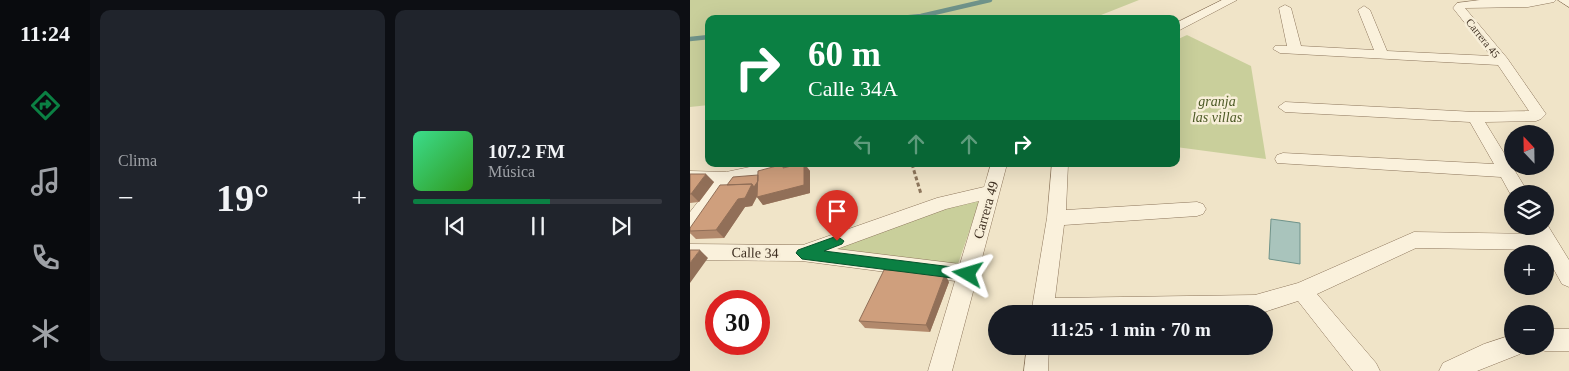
<!DOCTYPE html>
<html lang="es">
<meta charset="utf-8">
<style>
body{margin:0;font-family:"Times New Roman",serif;background:#20242c;color:#f1f3f6;height:100vh;display:flex;flex-direction:column;font-size:19px;white-space:nowrap}
*{box-sizing:border-box;margin:0}
p{font-size:16px;color:#9ea1a6}
.icon{flex:none;width:28px;height:28px;fill:none;stroke:currentColor;stroke-width:2;stroke-linecap:round;stroke-linejoin:round}
.map{position:relative;flex:1;overflow:hidden}
.side{display:flex;flex-direction:column;gap:10px;padding:10px;background:#0d0f14;width:600px}
.side>*{flex:none}
.hud{position:absolute;left:15px;top:15px;width:475px;height:152px;border-radius:10px;box-shadow:0 5px 20px #0002;background:#0b8043;color:#fff;overflow:hidden}
.needle{width:32px;rotate:338deg}
.buttons{position:absolute;left:814px;top:125px;display:grid;gap:10px}
.buttons a{display:grid;place-items:center;width:50px;height:50px;border-radius:50%;background:#171b24;box-shadow:0 5px 20px #0002;font-size:25px}
.speed{position:absolute;left:15px;top:290px;display:flex;gap:10px;font-size:25px;font-weight:700;text-align:center}
.speed>*{display:grid;place-content:center;width:65px;height:65px;border-radius:50%;background:#171b24;box-shadow:0 5px 20px #0002;line-height:1}
.speed .limit{border:8px solid #d22;background:#fff;color:#111}
.pin{position:absolute;display:grid;place-items:center;width:42px;height:42px;color:#fff;margin:-51px -21px;border-radius:50% 50% 50% 0;rotate:-45deg;box-shadow:0 0 5px #0007}
.pin .icon{rotate:45deg}
.me{position:absolute;width:55px;margin:-28px;rotate:277deg;stroke-linejoin:round;filter:drop-shadow(0 0 4px #0008)}
.turn{display:flex;align-items:center;gap:18px;height:105px;padding:0 20px;font-size:22px}
.turn .icon{width:65px;height:65px;stroke-width:2.5}
.turn b{display:block;font-size:35px;line-height:42px}
.lanes{display:flex;align-items:center;height:48px;padding:0 20px;background:#0003;justify-content:center;gap:25px;direction:ltr}
.lanes .off{opacity:.35}
.big{font-size:38px;font-weight:700;line-height:1.1}
.side .tile{flex:1;display:flex;flex-direction:column;justify-content:center;gap:8px;min-width:0;padding:0 18px;border-radius:10px;background:#20242c}
.song{display:flex;align-items:center;gap:15px}
.cover{width:60px;height:60px;border-radius:8px;background:linear-gradient(135deg,hsl(150 70% 55%),hsl(110 70% 35%))}
.played{height:5px;border-radius:2px;background:linear-gradient(90deg,#0b8043 55%,#363941 55%)}
.keys{display:flex;justify-content:space-around;direction:ltr}
.heat{display:flex;justify-content:space-between;align-items:center;font-size:28px;direction:ltr}
.side .tiles{flex:1;display:grid;gap:10px;grid-template-columns:repeat(2,1fr)}
.trip{position:absolute;left:298px;top:305px;width:285px;height:50px;border-radius:25px;background:#171b24;box-shadow:0 5px 20px #0002;font-weight:700;line-height:50px;text-align:center}
main{display:flex;flex:1;min-height:0}
.dock{display:flex;flex-direction:column;width:90px;justify-content:space-around;align-items:center;background:#090b0e;color:#9ea1a6}
.dock .icon{width:35px;height:35px}
.dock .active{color:#0b8043}
.dock b{font-size:22px;color:#f1f3f6}
.map>svg:first-child{display:block}
</style>
<main>
<nav class="dock">
<b>11:24</b>
<svg class="icon active" aria-label="directions" viewBox="0 0 24 24"><path d="M12 3l9 9-9 9-9-9zM9 14v-3h6M13 9l2 2-2 2"/></svg>
<svg class="icon" aria-label="music" viewBox="0 0 24 24"><path d="M9 18V5l10-2v13"/><circle cx="6" cy="18" r="3"/><circle cx="16" cy="16" r="3"/></svg>
<svg class="icon" aria-label="phone" viewBox="0 0 24 24"><path d="M5 4h4l2 5-3 2q2 4 5 5l2-3 5 2v4C11 20 4 13 5 4z"/></svg>
<svg class="icon" aria-label="climate" viewBox="0 0 24 24"><path d="M12 3v18M4 7l16 10M4 17L20 7"/></svg>
</nav>
<section class="side">
<div class="tiles">
<div class="tile"><p>Clima</p>
<div class="heat"><a>−</a><b class="big">19°</b><a>+</a></div>
</div>
<div class="tile">
<div class="song"><i class="cover"></i><div><b>107.2 FM</b><p>Música</p></div></div>
<div class="played"></div>
<div class="keys"><svg class="icon" aria-label="previous" viewBox="0 0 24 24"><path d="M18 5L8 12l10 7zM5 5v14"/></svg><svg class="icon" aria-label="pause" viewBox="0 0 24 24"><path d="M8 5v14M16 5v14"/></svg><svg class="icon" aria-label="next" viewBox="0 0 24 24"><path d="M6 5l10 7-10 7zM19 5v14"/></svg></div>
</div>
</div>
</section>
<div class="map">
<svg width="879" height="371" viewBox="0 0 879 371">
<rect width="100%" height="100%" fill="#f0e4c8"/>
<path fill="#c9cf9b" d="M 0,0 L 449,0 L 401,19 L 19,19 L 19,105 L 0,107 Z
M 497,35 L 561,66 L 576,159 L 486,147 L 486,40 Z
M 290,200 L 268,264 L 135,251 L 252,208 Z"/>
<path fill="#a9c4bc" stroke="#6f938a" d="M 581,219 L 610,223 L 610,264 L 579,259 Z"/>
<g fill="none" stroke-linecap="round" stroke-linejoin="round">
<path stroke="#6f938a" stroke-width="4.5" d="M 200,19 L 231,16 L 300,0
M 0,39 L 19,37"/>
<defs>
<path id="minor" d="M 532,0 L 547,0 L 486,32 L 486,23 Z
M 790,0 L 866,0 L 864,2 L 838,7 L 775,8 L 817,58 L 856,114 L 851,119 L 846,121 L 795,122 L 839,194 L 822,194 L 822,197 L 811,177 L 587,163 L 585,159 L 587,155 L 593,153 L 804,164 L 780,122 L 595,112 L 588,107 L 595,102 L 785,112 L 839,111 L 808,65 L 590,53 L 583,49 L 585,46 L 597,46 L 589,8 L 595,5 L 601,8 L 611,46 L 684,50 L 668,10 L 674,6 L 680,10 L 697,51 L 801,56 L 763,8 L 767,3 Z
M 868,0 L 879,0 L 879,7 Z
M 74,164 L 109,164 L 107,168 L 101,170 L 42,183 L 7,231 L 0,233 L 0,212 L 22,184 L 0,183 L 0,171 L 36,172 Z
M 301,164 L 317,164 L 262,371 L 238,371 L 265,281 L 112,261 L 0,260 L 0,244 L 113,245 L 247,198 L 294,187 ZM 289,201 L 270,264 L 147,249 L 256,209 Z
M 362,164 L 378,164 L 376,210 L 507,202 L 513,204 L 516,209 L 513,214 L 507,216 L 374,225 L 365,298 L 565,295 L 608,283 L 724,232 L 844,234 L 840,226 L 855,226 L 855,221 L 879,260 L 879,287 L 872,284 L 853,250 L 726,248 L 627,294 L 686,363 L 690,371 L 663,371 L 608,301 L 568,314 L 341,314 L 357,218 Z
M 855,329 L 879,329 L 879,351 L 855,351 L 847,348 L 855,346 Z
M 822,335 L 822,346 L 833,346 L 830,354 L 787,371 L 749,371 L 753,363 L 794,344 Z
M 337,346 L 359,346 L 358,371 L 334,371 Z"/>
</defs>
<use href="#minor" stroke="#8d765c" stroke-width="1"/>
<path stroke="#8d765c" stroke-width="3" stroke-dasharray="4 2.5" stroke-linecap="butt" d="M 222,164 L 231,194"/>
<use href="#minor" fill="#faf1dc" fill-rule="evenodd"/>
</g>
<path fill="#b2896c" d="M 94,164 L 96,167 L 110,164 L 115,164 L 120,171 L 120,193 L 73,205 L 67,197 L 62,206 L 55,207 L 34,238 L 6,239 L 0,233 L 0,228 L 68,175 Z
M 0,174 L 24,182 L 9,202 L 0,203 Z
M 259,282 L 240,332 L 175,328 L 169,321 Z"/>
<path fill="#916f58" d="M 114,164 L 120,171 L 120,193 L 73,205 L 67,197 Z
M 16,174 L 24,182 L 9,202 L 1,194 Z
M 71,175 L 69,192 L 62,206 L 55,207 L 34,238 L 26,230 L 48,199 Z
M 10,250 L 18,258 L 0,283 L 0,263 Z
M 255,274 L 259,282 L 240,332 L 236,325 Z"/>
<path fill="#cf9f7d" stroke="#916f58" d="M 94,164 L 93,168 L 110,164 L 114,164 L 114,185 L 67,197 L 68,171 Z
M 0,174 L 16,174 L 1,194 L 0,194 Z
M 68,175 L 68,181 L 64,187 L 62,184 L 37,185 L 43,177 Z
M 62,184 L 55,198 L 48,199 L 26,230 L 0,231 L 0,228 L 30,185 Z
M 0,250 L 10,250 L 0,263 Z
M 194,270 L 255,274 L 236,325 L 169,321 Z"/>
<path fill="#0b8043" stroke="#07532c" d="M 147,236 L 154,241 L 152,244 L 134,251 L 278,269 L 282,270 L 284,274 L 282,278 L 278,280 L 112,259 L 106,253 L 108,250 Z"/>
<g text-anchor="middle" dominant-baseline="central" stroke-width="5" stroke-linejoin="round" paint-order="stroke">
<g font-size="11" fill="#3d2e20" stroke="#f7eed8">
<text transform="translate(793 38) rotate(51)">Carrera 45</text>
</g>
<g font-size="14" font-style="italic" fill="#4d5a26" stroke="#f7eed8">
<text x="527" y="101">granja<tspan x="527" dy="16">las villas</tspan></text>
</g>
<g font-size="14" fill="#3d2e20" stroke="#f7eed8">
<text transform="translate(296 210) rotate(-74)">Carrera 49</text>
<text transform="translate(65 253) rotate(1)">Calle 34</text>
</g>
</g>
</svg>
<div class="buttons">
<a><svg class="needle" viewBox="-14 -14 28 28"><path d="M0-13l5 13h-10z" fill="#e53935"/><path d="M0 13l5-13h-10z" fill="#9ea1a6"/></svg></a>
<a><svg class="icon" aria-label="layers" viewBox="0 0 24 24"><path d="M12 4l9 5-9 5-9-5zM3 14l9 5 9-5"/></svg></a>
<a>+</a>
<a>−</a>
</div>
<div class="speed"><div class="limit">30</div></div>
<div class="pin" style="left:147px;top:241px;background:#d93025"><svg class="icon" aria-label="arrive" viewBox="0 0 24 24"><path d="M6 21V4h12l-3 4 3 4H6"/></svg></div>
<svg class="me" style="left:278px;top:274px" viewBox="-20 -20 40 40"><path d="M0-17L14 15 0 8-14 15z" fill="#0b8043" stroke="#fff" stroke-width="4"/></svg>
<div class="trip">11:25 · 1 min · 70 m</div>
<div class="hud">
<div class="turn"><svg class="icon" aria-label="right" viewBox="0 0 24 24"><path d="M7 20v-9h11M14 6l5 5-5 5"/></svg><div><b>60 m</b>Calle 34A</div></div>
<div class="lanes"><svg class="icon off" aria-label="left" viewBox="0 0 24 24"><path d="M17 20v-9H6M10 6l-5 5 5 5"/></svg><svg class="icon off" aria-label="ahead" viewBox="0 0 24 24"><path d="M12 20V5M6 11l6-6 6 6"/></svg><svg class="icon off" aria-label="ahead" viewBox="0 0 24 24"><path d="M12 20V5M6 11l6-6 6 6"/></svg><svg class="icon" aria-label="right" viewBox="0 0 24 24"><path d="M7 20v-9h11M14 6l5 5-5 5"/></svg></div>
</div>
</div>
</main>
